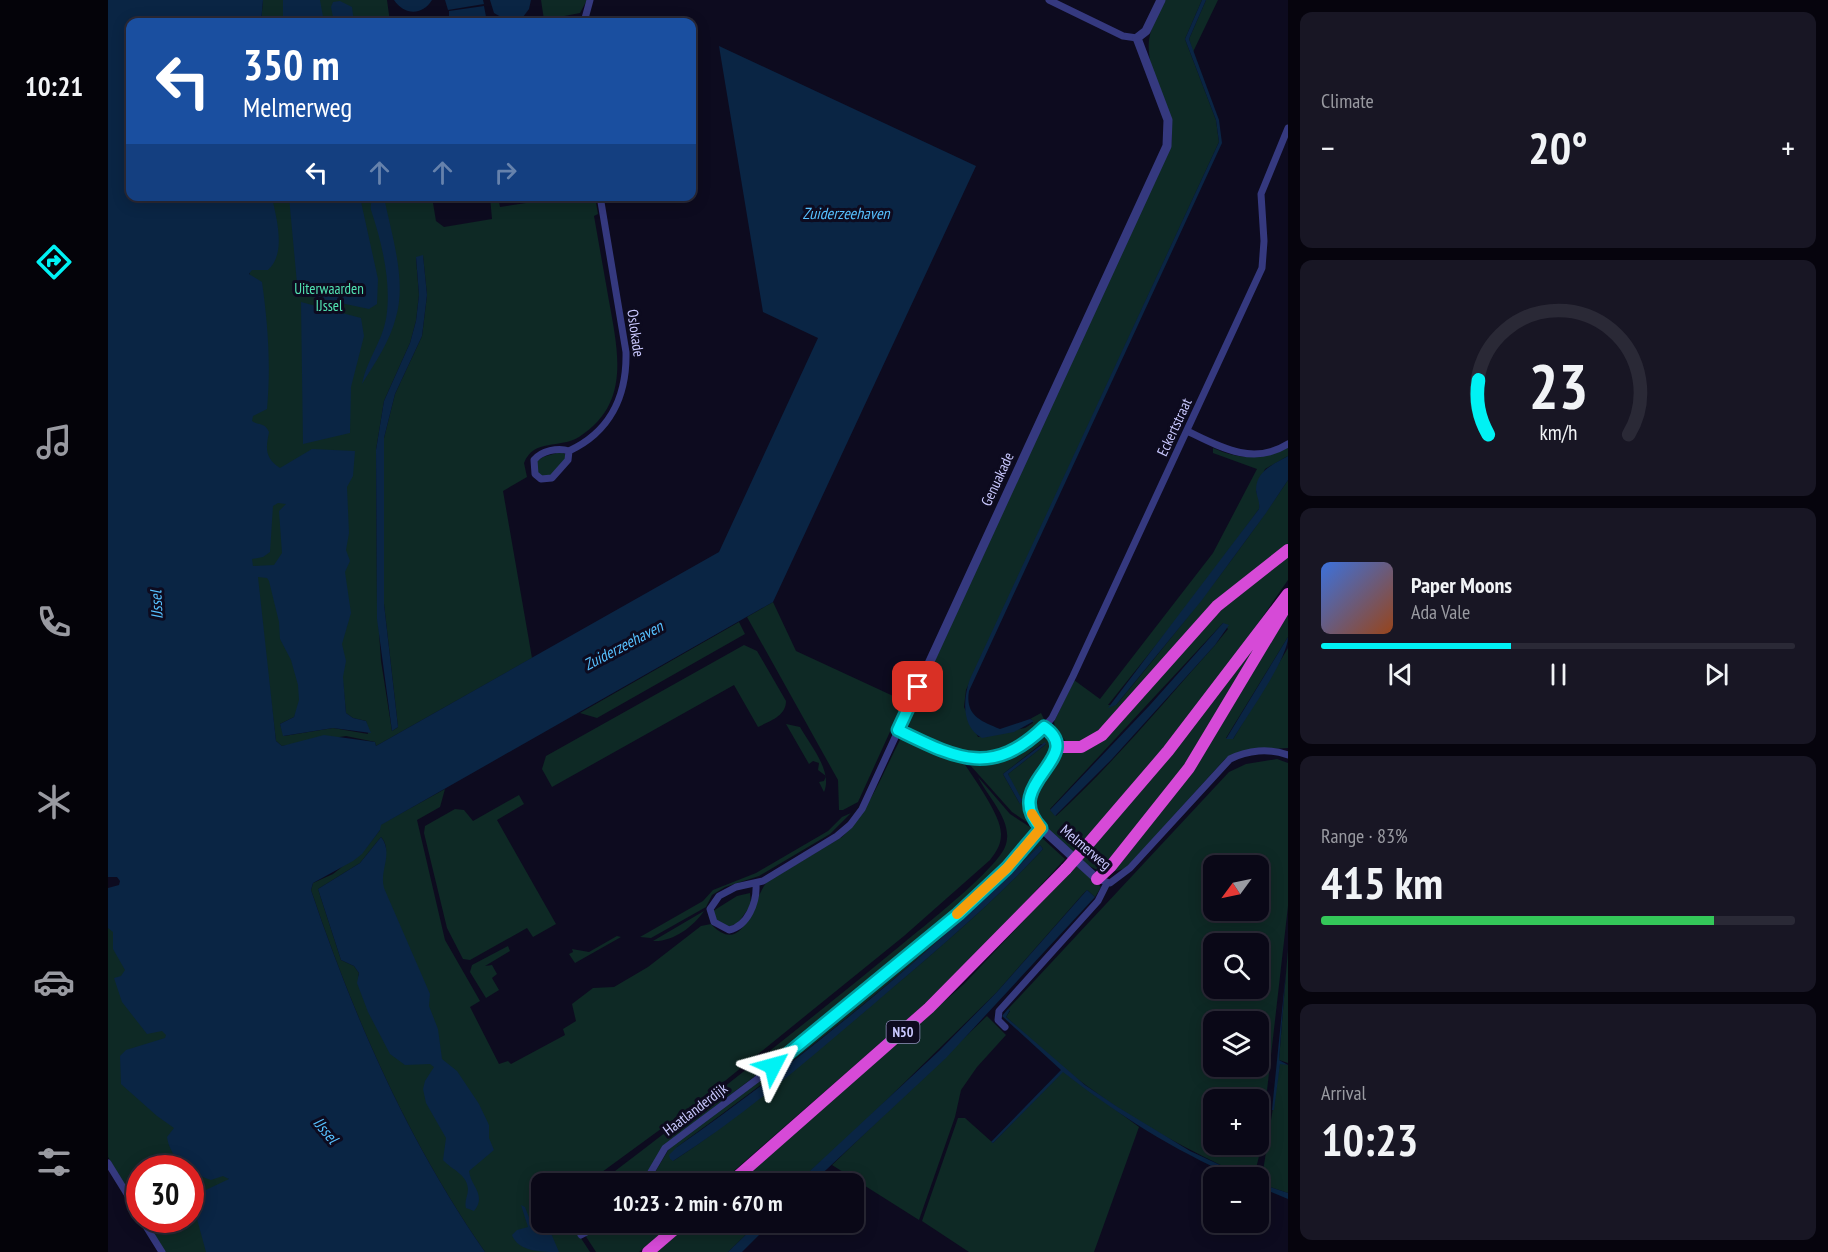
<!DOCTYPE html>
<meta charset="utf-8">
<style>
body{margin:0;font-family:"PT Sans Narrow",sans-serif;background:#181624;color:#f1f3f6;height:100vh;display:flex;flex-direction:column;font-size:22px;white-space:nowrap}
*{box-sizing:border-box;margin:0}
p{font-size:20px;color:#999aa1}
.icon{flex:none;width:33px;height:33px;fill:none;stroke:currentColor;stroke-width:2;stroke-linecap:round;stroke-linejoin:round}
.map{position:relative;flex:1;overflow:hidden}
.panel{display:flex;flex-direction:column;gap:12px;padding:12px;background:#06040d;width:540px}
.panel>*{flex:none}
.top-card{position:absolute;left:18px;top:18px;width:570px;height:183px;border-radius:12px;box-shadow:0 3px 15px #0003,0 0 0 2px #2a2936;background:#1a4fa0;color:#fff;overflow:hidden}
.needle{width:39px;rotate:237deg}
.fabs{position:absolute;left:1095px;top:855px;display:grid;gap:12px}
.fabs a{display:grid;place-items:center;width:66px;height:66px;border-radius:12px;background:#0a0817;box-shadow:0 3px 15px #0003,0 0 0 2px #2a2936;font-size:30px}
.speed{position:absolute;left:18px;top:1155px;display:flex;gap:12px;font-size:30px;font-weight:700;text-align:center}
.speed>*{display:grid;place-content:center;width:78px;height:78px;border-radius:50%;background:#0a0817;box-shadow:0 3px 15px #0003,0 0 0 2px #2a2936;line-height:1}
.speed .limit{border:9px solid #d22;background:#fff;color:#111}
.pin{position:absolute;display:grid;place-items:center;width:51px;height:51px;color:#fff;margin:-26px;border-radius:12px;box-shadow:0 3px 9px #0006}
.me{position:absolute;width:66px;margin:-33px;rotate:51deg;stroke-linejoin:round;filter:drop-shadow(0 0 4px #0008)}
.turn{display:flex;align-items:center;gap:21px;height:126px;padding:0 18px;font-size:27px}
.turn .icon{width:78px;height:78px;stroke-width:2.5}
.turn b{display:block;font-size:42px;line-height:51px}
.lanes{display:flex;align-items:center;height:57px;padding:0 18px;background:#0003;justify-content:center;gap:30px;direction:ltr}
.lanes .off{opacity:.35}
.big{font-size:45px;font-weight:600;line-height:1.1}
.panel .widget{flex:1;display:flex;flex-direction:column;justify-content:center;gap:9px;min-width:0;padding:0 21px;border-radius:12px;background:#181624}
.panel .dial{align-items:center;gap:0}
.dial svg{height:156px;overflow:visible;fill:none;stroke:#2a2936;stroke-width:7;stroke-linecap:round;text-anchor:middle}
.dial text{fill:#f1f3f6;stroke:none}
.song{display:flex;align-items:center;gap:18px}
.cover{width:72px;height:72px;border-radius:9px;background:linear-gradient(135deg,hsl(220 70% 55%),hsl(20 70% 35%))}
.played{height:6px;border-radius:3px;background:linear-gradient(90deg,#00f2f4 40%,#2a2936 40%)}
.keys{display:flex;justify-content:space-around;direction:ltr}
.heat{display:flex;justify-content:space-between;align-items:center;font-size:33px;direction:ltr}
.charge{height:9px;border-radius:4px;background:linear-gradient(90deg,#34c759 83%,#2a2936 0)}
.trip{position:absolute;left:423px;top:1173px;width:333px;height:60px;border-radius:12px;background:#0a0817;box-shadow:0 3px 15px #0003,0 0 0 2px #2a2936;font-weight:600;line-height:60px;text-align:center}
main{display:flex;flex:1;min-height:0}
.menu{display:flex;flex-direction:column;width:108px;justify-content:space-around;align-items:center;background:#040309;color:#999aa1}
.menu .icon{width:42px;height:42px}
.menu .active{color:#00f2f4}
.menu b{font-size:27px;color:#f1f3f6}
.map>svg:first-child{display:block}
</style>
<main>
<nav class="menu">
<b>10:21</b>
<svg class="icon active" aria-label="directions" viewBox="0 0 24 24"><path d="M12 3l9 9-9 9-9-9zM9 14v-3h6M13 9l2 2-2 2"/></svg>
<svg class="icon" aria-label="music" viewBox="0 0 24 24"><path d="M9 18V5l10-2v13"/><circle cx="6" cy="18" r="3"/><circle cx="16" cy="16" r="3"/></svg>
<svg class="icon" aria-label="phone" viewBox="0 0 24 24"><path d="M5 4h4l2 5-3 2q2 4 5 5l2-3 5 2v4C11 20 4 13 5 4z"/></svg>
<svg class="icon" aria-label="climate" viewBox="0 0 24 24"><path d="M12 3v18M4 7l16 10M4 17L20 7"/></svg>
<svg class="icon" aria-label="car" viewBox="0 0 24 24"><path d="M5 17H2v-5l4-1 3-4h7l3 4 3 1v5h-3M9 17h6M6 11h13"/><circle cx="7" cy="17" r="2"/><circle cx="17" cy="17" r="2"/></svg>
<svg class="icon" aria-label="filters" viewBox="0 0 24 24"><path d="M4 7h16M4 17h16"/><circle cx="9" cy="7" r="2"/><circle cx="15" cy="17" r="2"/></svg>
</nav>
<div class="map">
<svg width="1180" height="1252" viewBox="0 0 1180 1252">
<rect width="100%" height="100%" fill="#0d0b1f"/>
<path fill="#0e2925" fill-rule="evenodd" d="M 155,0 L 279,0 L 282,22 L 153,22 Z
M 433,0 L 479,0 L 472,13 L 436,20 Z
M 1057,0 L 1094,0 L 1077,39 L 1108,120 L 1111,142 L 858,690 L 856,707 L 870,737 L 917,728 L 925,723 L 924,720 L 922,719 L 933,713 L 937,721 C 904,758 860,761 818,739 C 809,734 801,731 799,721 L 1063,145 C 1069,108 1037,77 1041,40 C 1043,26 1051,13 1057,0 Z
M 1098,0 L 1110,0 L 1085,52 L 1081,39 Z
M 143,197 L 324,197 L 328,221 L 336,227 L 384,219 L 382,197 L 390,197 L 392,207 L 457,197 L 487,197 L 490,214 L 486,216 C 491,244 496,273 501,301 C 510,352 523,404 471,437 C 452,449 426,438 416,463 L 419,477 L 395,491 L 424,658 L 268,746 L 267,742 L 238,736 L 174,746 L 168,741 L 148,578 L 143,561 L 139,418 ZM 315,256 L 319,295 L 314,336 L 287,394 L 276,438 L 276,604 L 290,727 L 284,731 L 273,661 L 269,603 L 268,450 L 276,401 L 302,343 L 308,321 L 311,295 L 308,258 ZM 235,682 L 238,713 L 245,718 L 258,721 L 260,734 L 225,728 L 176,736 L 172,724 L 186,717 L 190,708 Z
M 1105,448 C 1132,460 1153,460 1180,448 L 1180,456 L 1157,469 L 1148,491 L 1152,501 L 1151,509 L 1088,595 L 1000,705 L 1008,705 C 1069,632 1128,558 1180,480 L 1180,547 L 1134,580 L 987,737 L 960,744 L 947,728 L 946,722 L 966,680 L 992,699 L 1105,553 L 1149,469 L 1105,453 Z
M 452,452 L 457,454 L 458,458 L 443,475 L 435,477 L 428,472 L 428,462 L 435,457 Z
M 1180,553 L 1180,580 L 1131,651 L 1059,745 L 965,853 C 916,806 912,807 955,752 L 969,752 L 1119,599 ZM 1115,623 L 1120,629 L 1107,645 C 1055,703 1005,764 948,816 L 942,809 Z
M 1180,598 L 1180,637 L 1118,738 L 1125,739 L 1180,648 L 1180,748 L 1139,750 L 1117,759 L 1018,868 C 999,875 988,872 973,860 Z
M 665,602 L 688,651 L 796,701 L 750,802 L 735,810 L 731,810 L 730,780 L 639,617 Z
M 631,622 L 637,634 L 489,718 L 472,713 Z
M 636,645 L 649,651 L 678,701 C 678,716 662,721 650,727 L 626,685 L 444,787 L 434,769 L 438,756 Z
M 678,724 L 692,727 C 702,745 725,771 716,792 L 711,782 L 716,781 L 718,776 L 710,770 L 711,763 L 705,761 L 701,764 Z
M 932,737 L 940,739 L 943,752 C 936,771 913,783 917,808 C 918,814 923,821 923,825 L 904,812 L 862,765 L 867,762 L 893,760 ZM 933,744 L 938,744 L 900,774 L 912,804 L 895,774 Z
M 793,738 L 836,758 L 856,763 C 866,779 894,816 893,835 C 893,845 888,852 882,860 L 796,936 L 602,1093 L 479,1183 L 434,1184 L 434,1222 L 463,1223 L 482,1252 L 377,1252 C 300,1141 246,1018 203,890 L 205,883 L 225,874 L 258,848 L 272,830 L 272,825 L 337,789 L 332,807 L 309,820 L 337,940 L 372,1001 L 362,1007 L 391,1064 L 400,1061 L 403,1064 L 457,1035 L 455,1029 L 468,1021 L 464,1004 L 485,988 L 506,987 L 540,967 L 593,926 L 603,924 C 637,960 646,895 659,882 L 734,837 C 762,810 775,772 793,738 ZM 273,837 C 285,851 272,864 273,879 C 274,893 284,908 289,920 L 250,977 L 251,973 L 246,966 L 233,960 L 210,889 L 252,863 Z
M 1169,759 L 1180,763 L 1180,906 L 1152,1152 L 1146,1177 L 1138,1177 C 1082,1151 1028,1123 979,1086 C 950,1065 924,1040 898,1017 L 902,1011 L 900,1009 L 1121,772 L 1138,764 ZM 1106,866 L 1150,866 L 1150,910 L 1106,910 ZM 1106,944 L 1150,944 L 1150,988 L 1106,988 ZM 1106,1022 L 1150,1022 L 1150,1066 L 1106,1066 ZM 1106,1100 L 1150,1100 L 1150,1144 L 1106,1144 Z
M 870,777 L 902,814 L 925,829 L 897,866 L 849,912 L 684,1048 L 567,1137 L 533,1183 L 490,1184 C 594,1105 697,1024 798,941 C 819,924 888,869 897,847 C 907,822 880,798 870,777 Z
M 411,795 L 416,804 L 389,820 L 448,924 L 425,937 L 419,928 L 362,960 L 355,959 L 339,928 L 316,833 L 317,826 L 347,809 L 356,810 L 365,821 Z
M 743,813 L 722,834 L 651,876 L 617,887 L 604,895 L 598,907 L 543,938 L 532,937 L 595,901 L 605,890 L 648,873 L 720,831 L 734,817 Z
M 933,837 L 957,859 L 849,976 L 612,1183 L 540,1184 L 562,1147 L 785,972 L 825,938 ZM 932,845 L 935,849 C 872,916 802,973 731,1032 C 677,1076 624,1123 565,1161 L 569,1147 C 696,1055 822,956 932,845 Z
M 968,865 L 993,887 L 987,897 L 979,890 L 975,894 L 889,992 L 748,1130 L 689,1183 L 628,1184 L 856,984 Z
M 0,891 L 119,1176 L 162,1252 L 57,1252 L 37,1220 L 82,1220 L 82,1168 L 32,1168 L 31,1210 L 0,1157 Z
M 642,893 L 643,905 L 630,923 L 620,927 L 608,920 L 605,911 L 629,896 Z
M 596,911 C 585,927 565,942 545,941 Z
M 509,936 L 513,937 L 467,963 L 461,954 L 465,952 L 464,949 L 481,952 Z
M 400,946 L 402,951 L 377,966 L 384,965 L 389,974 L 384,978 L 391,990 L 378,998 L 362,972 L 364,965 Z
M 1180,949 L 1180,1063 L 1171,1060 Z
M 879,1016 L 898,1035 L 869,1067 L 853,1090 L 847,1117 L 811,1220 L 724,1165 Z
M 1172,1063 L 1180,1065 L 1180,1193 L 1153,1184 Z
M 955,1071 L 1031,1127 L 986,1252 L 861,1252 L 814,1221 L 850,1118 L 857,1118 L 885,1143 Z
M 502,1223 L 566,1223 L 531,1252 L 488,1252 L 477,1235 Z
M 582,1223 L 650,1223 L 620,1252 L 547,1252 Z"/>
<path fill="#0a2544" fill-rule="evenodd" d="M 0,0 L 155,0 L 153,22 L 22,22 L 22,196 L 164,197 C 168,217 179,253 160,270 L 144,270 L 141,274 L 154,282 C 160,325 163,365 159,409 L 145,416 L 144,421 C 151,426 157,422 161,432 C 158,448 156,457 172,468 L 204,449 L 247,451 L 245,476 L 239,487 L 241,533 L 238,550 L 242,561 L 237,572 L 243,613 L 234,644 L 238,661 L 235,677 L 238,713 L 245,718 L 258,721 L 263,733 L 225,728 L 175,736 L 172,724 L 186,717 L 191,700 L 190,685 L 183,660 L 172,639 L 171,622 L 161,581 L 159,578 L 150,577 L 168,741 L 174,746 L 216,735 L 267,742 L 268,746 L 611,552 L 710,338 L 655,312 L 611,46 L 868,166 L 665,602 L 273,825 L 272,830 L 254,854 L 245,861 L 205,883 L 203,890 C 246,1018 300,1141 377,1252 L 98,1252 L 83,1197 L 121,1179 L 115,1176 L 103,1180 C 83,1174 62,1159 59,1137 L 66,1128 L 49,1116 L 13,1084 L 12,1056 L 18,1050 L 57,1038 L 58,1035 L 54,1031 L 39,1034 L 14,1002 L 6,978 L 13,976 L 17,970 L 5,949 L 5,932 L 0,928 L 0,888 L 11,885 L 12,881 L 9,877 L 0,877 ZM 170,503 L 178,504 L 171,511 L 174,553 L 166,565 L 145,566 L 144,559 L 155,557 L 162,552 L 165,506 Z
M 175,0 L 212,0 L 216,22 L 175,22 Z
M 286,0 L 324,0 C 314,16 296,15 286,0 Z
M 337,0 L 375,0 L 376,4 L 340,10 Z
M 382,0 L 423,0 L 421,9 L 415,17 L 400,21 L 386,13 Z
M 1094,0 L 1098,0 L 1081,39 L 1111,120 L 1114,143 L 861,691 C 857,715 872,721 892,729 L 922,719 L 926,721 L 906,732 L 874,738 C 853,727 855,698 862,679 L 1111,142 L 1108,120 L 1077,39 Z
M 232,1 L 244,7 L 246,22 L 226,22 L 223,7 L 225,2 Z
M 376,6 L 379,22 L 341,22 L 341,11 Z
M 181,197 L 252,197 L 270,279 L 269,304 L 261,309 L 190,294 Z
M 264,197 L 276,197 C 283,233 299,280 288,317 C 282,341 267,363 254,384 C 258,361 274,342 278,319 C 284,284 274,243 263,210 C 262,206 264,201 264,197 Z
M 315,255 L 319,295 L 314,336 L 287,394 L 276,438 L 276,604 L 290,727 L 284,731 L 269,619 L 268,450 L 276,401 L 302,343 L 308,321 L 311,295 L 308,257 Z
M 193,302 L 253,318 L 256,336 L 243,387 L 242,433 L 195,444 Z
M 1180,456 L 1180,480 L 1158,513 L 1094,600 L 1008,705 L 1000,708 L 1151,509 C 1152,501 1149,498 1148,490 C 1148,471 1166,464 1180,456 Z
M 1115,623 L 1121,625 L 1107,645 L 1004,759 L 947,816 L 942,810 L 1042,705 Z
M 1180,637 C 1180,659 1138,717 1125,739 L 1118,739 Z
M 937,742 L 938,744 L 900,774 L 914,800 L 912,804 L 895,774 Z
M 273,837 C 286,853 271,870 276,888 L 322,994 L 321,1006 L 330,1029 L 334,1059 L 349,1071 L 371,1104 L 381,1125 L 381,1138 L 386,1150 L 361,1171 C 363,1187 379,1195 366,1211 L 358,1208 C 356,1201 360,1196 360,1189 C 359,1174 344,1170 335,1160 L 338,1138 L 318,1103 L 315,1089 L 317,1081 L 326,1067 L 322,1064 L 297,1065 L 282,1054 L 260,1012 L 249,983 L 251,973 L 246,966 L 233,960 L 210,889 L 252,863 Z
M 932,845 L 935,849 C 883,905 825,953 767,1003 C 702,1058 637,1115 565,1161 L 562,1159 L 561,1155 L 569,1147 C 694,1059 824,953 932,845 Z
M 979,890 L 987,897 L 838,1058 L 704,1183 L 689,1183 L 831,1051 L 889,992 Z
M 1178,971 L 1171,1060 L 1180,1065 L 1172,1064 L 1166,1110 L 1164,1110 Z
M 900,1009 L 902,1010 L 898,1017 L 977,1085 L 1008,1106 L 1082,1151 L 1138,1177 L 1128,1177 C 1065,1150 1009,1114 955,1072 L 885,1143 L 883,1142 L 953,1070 L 894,1016 Z
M 1153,1184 L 1180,1193 L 1180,1199 L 1151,1187 Z
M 413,1205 L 417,1207 L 427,1233 L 434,1232 L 436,1224 L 439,1224 L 451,1252 C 434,1252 410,1252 404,1235 L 409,1230 L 420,1227 Z
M 650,1223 L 663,1223 L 634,1252 L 620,1252 Z"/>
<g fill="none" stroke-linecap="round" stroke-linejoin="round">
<path stroke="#35397f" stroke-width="7" d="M 941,0 L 1015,36 L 1029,38
M 476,22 L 482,0
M 1079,431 C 1112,447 1145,466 1180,444
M 461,451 L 460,460 L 444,478 L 433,479 L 427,474 L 426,460 C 433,451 450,447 461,451 C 502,432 519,396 518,352 L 492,196
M 936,727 L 944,718 L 965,676 L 1154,268 L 1156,241 L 1153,194 L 1180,128
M 989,879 L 1002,883 L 1022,868 L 1122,759 C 1140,750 1161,748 1180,755
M 648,885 C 649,902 640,926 621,930 L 606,922 L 602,909 L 611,896 L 628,887 L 655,881 L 729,836 L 742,825 L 754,809 L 790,731
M 897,1027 L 890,1020 L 891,1011 L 990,901 L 999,883
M 0,1163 L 32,1215
M 536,1184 L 557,1148 L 565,1142 L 648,1080 L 850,914 L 899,868 L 933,828
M 34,1220 L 54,1252
M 473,1235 L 498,1222"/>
<path stroke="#35397f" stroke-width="9" d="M 989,879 L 930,825 C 906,791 937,777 950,750 C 951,738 945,733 936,727 C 882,778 848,757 790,731 L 1059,146 L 1060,120 L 1029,38 L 1038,31 L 1053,0"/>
<path stroke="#d64ad7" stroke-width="12" d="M 950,747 L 973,747 L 994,735 L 1109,606 L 1180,550
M 975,850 L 1060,751 L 1180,594
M 989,879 L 1003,866 L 1081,768 L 1180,603
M 621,1184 L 821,1008 L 958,869
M 540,1252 L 575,1222"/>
<path stroke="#d64ad7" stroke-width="12" d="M 958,869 L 975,850"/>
</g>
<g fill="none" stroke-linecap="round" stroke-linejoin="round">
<defs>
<path id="route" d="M 665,1066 L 850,914 L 899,868 L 933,828 C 891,784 980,757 936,727 C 883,778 848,758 790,730 L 810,687"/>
</defs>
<use href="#route" stroke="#009d9f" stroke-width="15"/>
<use href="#route" stroke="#00f2f4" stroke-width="10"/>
<path stroke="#f59e0b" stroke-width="10" d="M 849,914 L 899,868 L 933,828 L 924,814"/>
</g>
<g text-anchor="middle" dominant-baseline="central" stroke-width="6" stroke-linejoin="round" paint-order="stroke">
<rect fill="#0d0b1f" stroke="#9190bc" stroke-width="1.5" x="778.5" y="1021" width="33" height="22" rx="4.5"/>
<g font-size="14" font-weight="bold" fill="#cac9ff">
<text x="795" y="1032">N50</text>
</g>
<g font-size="15" fill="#52e2b1" stroke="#0d0b1f">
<text x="221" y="288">Uiterwaarden<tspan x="221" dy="17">IJssel</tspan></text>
</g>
<g font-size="15" fill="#cac9ff" stroke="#0d0b1f">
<text transform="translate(528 333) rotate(82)">Oslokade</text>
<text transform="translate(1066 427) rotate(-65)">Eckertstraat</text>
<text transform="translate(889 479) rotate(-65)">Genuakade</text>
<text transform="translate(978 847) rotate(40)">Melmerweg</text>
<text transform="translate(587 1109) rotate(-37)">Haatlanderdijk</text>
</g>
<g font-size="16" font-style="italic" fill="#57c1ff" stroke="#0d0b1f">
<text x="738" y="213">Zuiderzeehaven</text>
<text transform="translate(48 605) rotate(-93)">IJssel</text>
<text transform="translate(515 645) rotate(-28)">Zuiderzeehaven</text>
<text transform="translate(218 1130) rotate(50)">IJssel</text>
</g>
</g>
</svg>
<div class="fabs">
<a><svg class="needle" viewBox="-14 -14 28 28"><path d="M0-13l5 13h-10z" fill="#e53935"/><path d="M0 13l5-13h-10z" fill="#999aa1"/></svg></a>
<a><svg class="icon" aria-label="search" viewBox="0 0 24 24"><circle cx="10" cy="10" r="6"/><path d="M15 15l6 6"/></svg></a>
<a><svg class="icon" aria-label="layers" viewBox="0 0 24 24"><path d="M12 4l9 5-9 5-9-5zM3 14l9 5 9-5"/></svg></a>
<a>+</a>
<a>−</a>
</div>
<div class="speed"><div class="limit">30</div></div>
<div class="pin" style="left:810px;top:687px;background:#d93025"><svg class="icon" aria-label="arrive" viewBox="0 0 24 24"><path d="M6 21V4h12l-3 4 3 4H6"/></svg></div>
<svg class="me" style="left:665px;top:1066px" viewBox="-20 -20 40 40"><path d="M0-17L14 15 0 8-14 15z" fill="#00f2f4" stroke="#fff" stroke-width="4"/></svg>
<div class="trip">10:23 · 2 min · 670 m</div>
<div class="top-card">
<div class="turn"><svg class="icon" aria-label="left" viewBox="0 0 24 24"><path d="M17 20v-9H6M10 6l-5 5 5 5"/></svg><div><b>350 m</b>Melmerweg</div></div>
<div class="lanes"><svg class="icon" aria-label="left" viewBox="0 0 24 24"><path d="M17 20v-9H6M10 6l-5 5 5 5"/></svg><svg class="icon off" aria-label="ahead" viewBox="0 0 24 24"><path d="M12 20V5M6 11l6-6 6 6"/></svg><svg class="icon off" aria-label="ahead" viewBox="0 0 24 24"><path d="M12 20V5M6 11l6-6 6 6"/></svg><svg class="icon off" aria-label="right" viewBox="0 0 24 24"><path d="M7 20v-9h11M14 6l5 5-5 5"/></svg></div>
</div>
</div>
<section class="panel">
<div class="widget"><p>Climate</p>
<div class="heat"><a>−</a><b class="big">20°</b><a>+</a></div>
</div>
<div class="widget dial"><svg viewBox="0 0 100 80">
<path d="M14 69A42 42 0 1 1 86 69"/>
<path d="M14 69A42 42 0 0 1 9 41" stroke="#00f2f4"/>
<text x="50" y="56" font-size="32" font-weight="700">23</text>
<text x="50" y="72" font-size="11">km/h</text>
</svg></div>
<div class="widget">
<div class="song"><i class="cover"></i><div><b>Paper Moons</b><p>Ada Vale</p></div></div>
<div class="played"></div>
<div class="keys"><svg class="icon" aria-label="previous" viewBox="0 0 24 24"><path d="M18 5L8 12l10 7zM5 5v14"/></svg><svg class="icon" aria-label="pause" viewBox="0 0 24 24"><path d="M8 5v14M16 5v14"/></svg><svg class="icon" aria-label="next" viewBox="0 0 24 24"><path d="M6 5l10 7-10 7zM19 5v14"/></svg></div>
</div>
<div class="widget"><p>Range · 83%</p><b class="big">415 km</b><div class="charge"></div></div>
<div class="widget"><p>Arrival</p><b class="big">10:23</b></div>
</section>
</main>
